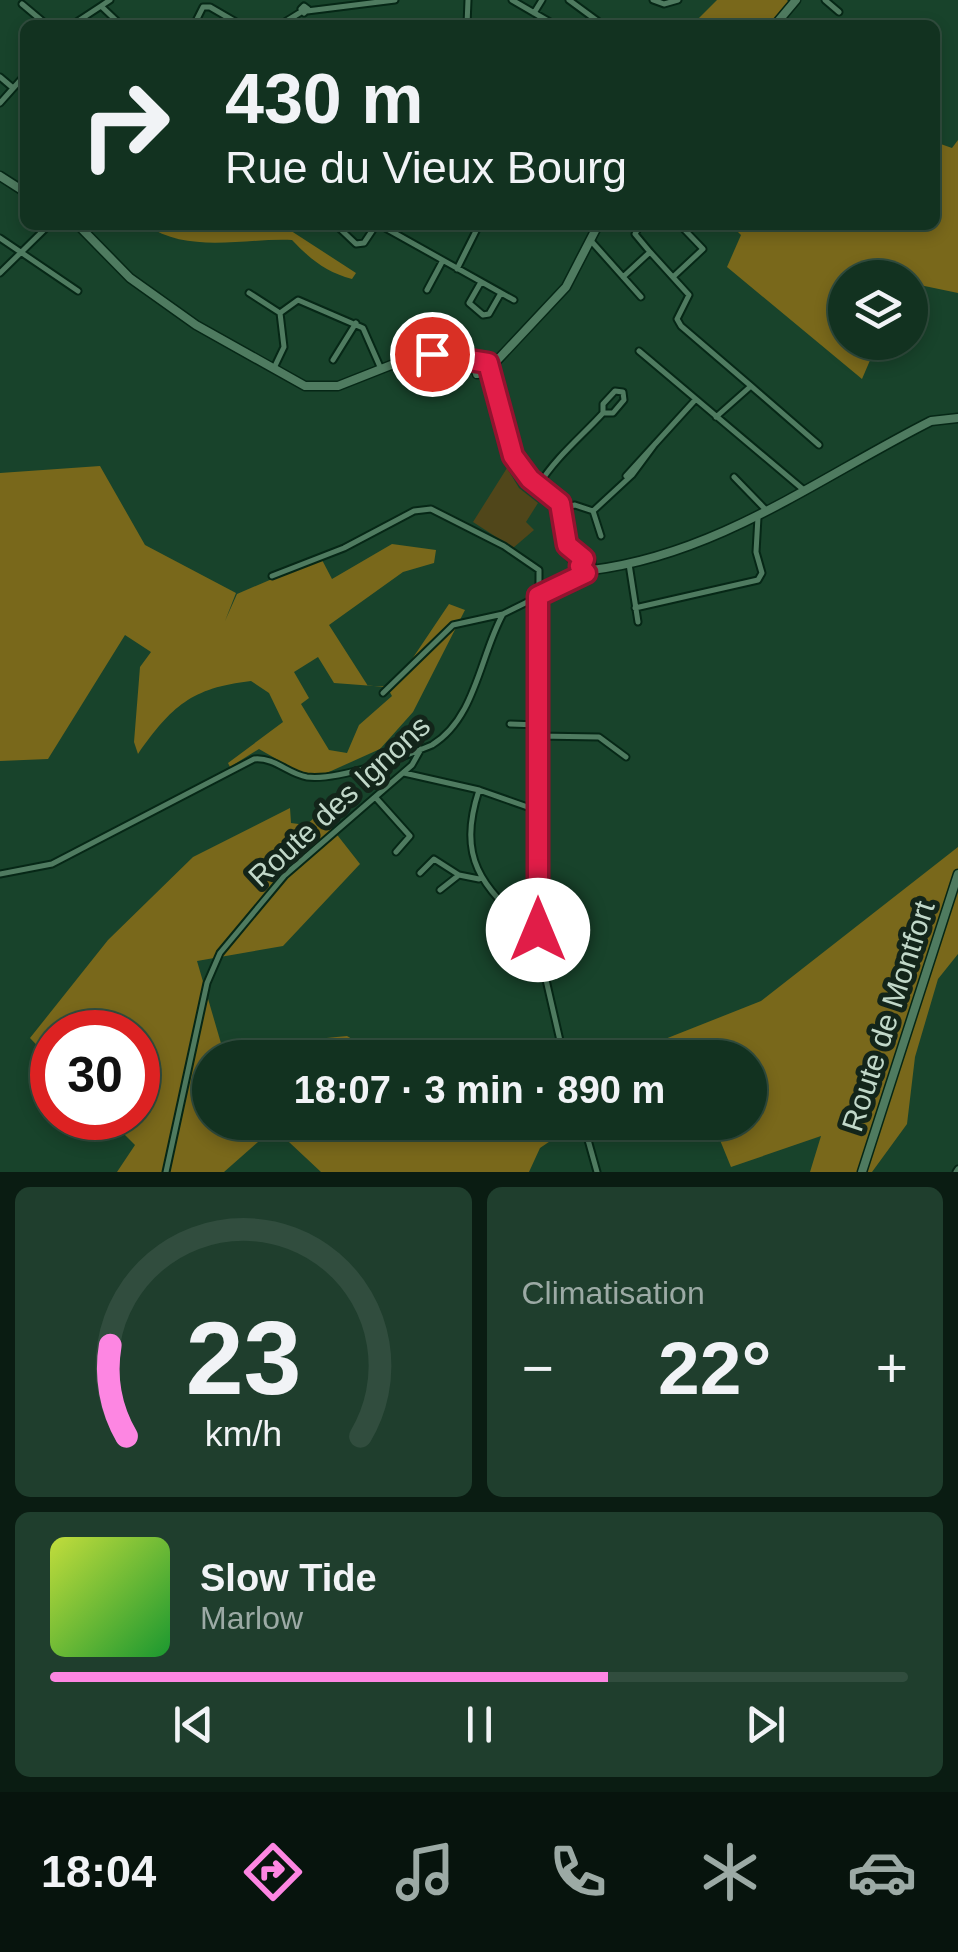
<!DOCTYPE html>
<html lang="fr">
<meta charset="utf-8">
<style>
body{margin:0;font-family:Arial,sans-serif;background:#1f3e2d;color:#f1f3f6;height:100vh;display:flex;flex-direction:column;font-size:38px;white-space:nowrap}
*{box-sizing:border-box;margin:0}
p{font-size:32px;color:#9caaa5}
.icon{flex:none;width:55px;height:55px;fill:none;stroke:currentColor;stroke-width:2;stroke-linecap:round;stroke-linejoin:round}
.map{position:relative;height:1172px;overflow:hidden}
.details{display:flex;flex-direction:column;gap:15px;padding:15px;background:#0a1c12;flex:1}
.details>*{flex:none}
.top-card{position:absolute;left:20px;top:20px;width:920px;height:210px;border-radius:15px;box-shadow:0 5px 15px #0003,0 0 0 2px #314d3e;background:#123220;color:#f1f3f6;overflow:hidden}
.controls{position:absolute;left:828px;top:260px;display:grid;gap:20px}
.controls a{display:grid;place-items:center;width:100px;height:100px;border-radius:50%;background:#123220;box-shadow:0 5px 15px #0003,0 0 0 2px #314d3e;font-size:50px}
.speed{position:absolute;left:30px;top:1010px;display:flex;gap:20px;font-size:50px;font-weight:700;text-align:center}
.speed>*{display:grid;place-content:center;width:130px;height:130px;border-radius:50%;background:#123220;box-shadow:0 5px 15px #0003,0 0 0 2px #314d3e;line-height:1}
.speed .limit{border:15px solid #d22;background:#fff;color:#111}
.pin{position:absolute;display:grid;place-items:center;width:85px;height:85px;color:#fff;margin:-42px;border:5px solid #fff;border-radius:50%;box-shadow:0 2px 10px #0007}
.me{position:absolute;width:110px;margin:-55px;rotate:0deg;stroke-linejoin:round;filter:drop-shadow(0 0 8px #0008)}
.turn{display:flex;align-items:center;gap:35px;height:210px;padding:0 40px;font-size:45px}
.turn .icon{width:130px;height:130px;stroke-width:2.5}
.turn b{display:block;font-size:70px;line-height:85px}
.big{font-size:75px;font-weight:700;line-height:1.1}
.details .card{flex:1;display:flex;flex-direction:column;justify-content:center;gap:15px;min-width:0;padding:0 35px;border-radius:15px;background:#1f3e2d}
.details .dial{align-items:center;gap:0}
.dial svg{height:260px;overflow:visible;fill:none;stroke:#314d3e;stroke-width:7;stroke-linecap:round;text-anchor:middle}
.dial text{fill:#f1f3f6;stroke:none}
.song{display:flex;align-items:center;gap:30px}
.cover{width:120px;height:120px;border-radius:15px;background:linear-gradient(135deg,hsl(70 70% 55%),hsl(130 70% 35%))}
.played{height:10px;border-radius:5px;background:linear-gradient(90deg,#fd86e2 65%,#314d3e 65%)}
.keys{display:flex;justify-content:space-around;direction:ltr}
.heat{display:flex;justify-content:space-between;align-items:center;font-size:55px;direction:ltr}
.details .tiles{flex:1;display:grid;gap:15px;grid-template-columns:1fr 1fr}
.card:last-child{grid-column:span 2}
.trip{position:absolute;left:192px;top:1040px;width:575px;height:100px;border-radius:50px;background:#123220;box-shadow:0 5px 15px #0003,0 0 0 2px #314d3e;font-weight:700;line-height:100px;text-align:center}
.tabs{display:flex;height:160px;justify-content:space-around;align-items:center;background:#07140d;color:#9caaa5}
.tabs .icon{width:70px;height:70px}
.tabs .current{color:#fd86e2}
.tabs b{font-size:45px;color:#f1f3f6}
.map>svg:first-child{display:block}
</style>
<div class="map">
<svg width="958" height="1172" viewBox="0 0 958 1172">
<rect width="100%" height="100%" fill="#18432b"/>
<path fill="#50461a" d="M 507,468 L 519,488 L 538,503 L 526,522 L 534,530 L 513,548 L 473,522 Z"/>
<path fill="#79681b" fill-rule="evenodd" d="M 717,0 L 787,0 L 791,5 L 775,25 L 692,25 Z
M 958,140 L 958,293 L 910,283 L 910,278 L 845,278 L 845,342 L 867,343 L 874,351 L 862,379 L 727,267 L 741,235 L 731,225 L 935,225 L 935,142 L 952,148 Z
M 146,225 L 282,225 L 356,273 L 352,279 C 326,272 310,259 292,240 C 243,238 188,254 146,225 Z
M 100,466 L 145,545 L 236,593 L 225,621 L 237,594 L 321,558 L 332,579 L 392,544 L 436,550 L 434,563 L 403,572 L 329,625 L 368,686 L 394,686 L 449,604 L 465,610 L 413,712 L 380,749 L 320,776 L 299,772 L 259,749 L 230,767 L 228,763 L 283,722 L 269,693 L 251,681 C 191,688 172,706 138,754 L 134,742 L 140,667 L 151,652 L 125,635 L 48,759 L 0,761 L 0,473 ZM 318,657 L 334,683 L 387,687 L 392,696 L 359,725 L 347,753 L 329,750 L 301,704 L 309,698 L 294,672 Z
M 290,808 L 291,823 L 306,825 L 320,813 L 360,864 L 283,946 L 197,961 L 225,1057 L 210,1058 L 210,1122 L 577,1123 L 540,1148 L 529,1172 L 321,1172 L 274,1128 L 224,1172 L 117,1172 L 135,1145 L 108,1118 L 138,1118 L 138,1032 L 52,1032 L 52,1061 L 30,1038 L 108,940 L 193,857 Z
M 958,847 L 958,954 L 938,979 L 915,1057 L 907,1124 L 872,1172 L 810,1172 L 821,1136 L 731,1167 L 713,1123 L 750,1122 L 750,1058 L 562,1058 L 660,1041 L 761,1001 Z
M 347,1036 L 382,1057 L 244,1057 L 275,1043 Z"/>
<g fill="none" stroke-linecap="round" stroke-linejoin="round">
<defs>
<path id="street" d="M 110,0 L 101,6 L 121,25
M 512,0 L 555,25
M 569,0 L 603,25
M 653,0 L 664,4 L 678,0
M 825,0 L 839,12
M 22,4 L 47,25
M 304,6 L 308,9 L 304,13 L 301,9 Z
M 307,11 L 395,0
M 534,13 L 542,0
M 72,25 L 101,6
M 194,25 L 203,7 L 210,7 L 241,25
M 280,25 L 301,12
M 467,25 L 468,0
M 0,77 L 13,88
M 0,103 L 25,75
M 336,225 L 356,244 L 364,243 L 376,225
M 380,225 L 514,300
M 640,225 L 635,234 L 650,252
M 0,238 L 78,291
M 592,242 L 641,297
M 457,269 L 479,225
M 0,273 L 49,225
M 623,277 L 650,252 L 689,295 L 677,319 L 681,326 L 751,386
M 673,277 L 703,249 L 680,225
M 481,282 L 469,303 L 483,315 L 489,314 L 501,293
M 427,290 L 442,262
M 249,293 L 280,313
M 639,351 L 805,491
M 333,360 L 356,323
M 274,368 L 284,347 L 280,313 L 298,300 L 363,328 L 381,369
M 716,417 L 751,386 L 819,445
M 626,476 L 696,399
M 734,477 L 766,510
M 539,485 C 554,459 582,436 603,413 L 603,404 L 615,391 L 623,392 L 624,400 L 613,413 L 603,413
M 562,508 L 575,505 L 593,511 L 632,475 L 655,444
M 593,511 L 601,536
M 629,564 L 638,622
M 272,576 L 344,548 L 414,511 L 431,509 L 504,546 L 539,570 L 538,945 L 564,1058
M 635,608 L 758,580 L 762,573 L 756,552 L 758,517
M 383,693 L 453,625 L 503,614
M 510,724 L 538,725
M 538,736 L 599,737 L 626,757
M 404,773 L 479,790 L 539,811
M 479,790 C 457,858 481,886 530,929 L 538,930
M 376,798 L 410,836 L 396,852
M 420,873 L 434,859 L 459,875 L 479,879
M 0,874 L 52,864 L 254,759 C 275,757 288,774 307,777 C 337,781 404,757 432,745 C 476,718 480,655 503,614 L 586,573
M 440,890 L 459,875
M 583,1122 L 597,1172
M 166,1172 L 207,983 L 220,953 L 285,875 L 412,765 L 421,749
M 956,1172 L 958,1169"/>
<path id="secondary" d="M 775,25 L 796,0
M 0,176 L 25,192
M 78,225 L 130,278 L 196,325 L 305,386 L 338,386 L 414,356 L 432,355 L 475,370
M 464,362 L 484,361 L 489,372 L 477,374 L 476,363
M 490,368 L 566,287 L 598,225
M 489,372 C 497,402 502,444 521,469 C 532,484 554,489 562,506 C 573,529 557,555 591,560 L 591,571 L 582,571 L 564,549 L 559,509 L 544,488
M 592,570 C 719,554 820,477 931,421 L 958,418
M 862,1172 L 958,874"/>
</defs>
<use href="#street" stroke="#062716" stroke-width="9"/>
<use href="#secondary" stroke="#062716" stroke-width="11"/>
<use href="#street" stroke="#4f7b60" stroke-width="5"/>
<use href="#secondary" stroke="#4f7b60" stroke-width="8"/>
</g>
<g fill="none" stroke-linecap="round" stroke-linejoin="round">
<defs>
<path id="route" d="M 432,354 L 488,363 L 513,456 L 530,479 L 560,503 L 567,545 L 584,559 L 580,566 L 586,573 L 538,596 L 538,930"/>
</defs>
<use href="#route" stroke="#92132f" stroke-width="25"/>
<use href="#route" stroke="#e11d48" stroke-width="18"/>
</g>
<g text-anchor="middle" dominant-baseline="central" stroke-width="10" stroke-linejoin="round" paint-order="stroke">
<g font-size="30" fill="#c1d8c9" stroke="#13251a">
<text transform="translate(339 801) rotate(-43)">Route des Ignons</text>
<text transform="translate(888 1016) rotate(-72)">Route de Montfort</text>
</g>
</g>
</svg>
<div class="controls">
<a><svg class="icon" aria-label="layers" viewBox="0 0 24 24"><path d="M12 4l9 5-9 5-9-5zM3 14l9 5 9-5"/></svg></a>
</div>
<div class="speed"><div class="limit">30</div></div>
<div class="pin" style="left:432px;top:354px;background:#d93025"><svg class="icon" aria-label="arrive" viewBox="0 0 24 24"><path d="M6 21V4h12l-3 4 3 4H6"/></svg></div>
<svg class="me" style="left:538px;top:930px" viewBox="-20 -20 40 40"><circle r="19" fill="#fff"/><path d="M0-13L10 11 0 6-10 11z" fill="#e11d48"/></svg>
<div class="trip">18:07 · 3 min · 890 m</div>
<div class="top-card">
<div class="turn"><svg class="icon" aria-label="right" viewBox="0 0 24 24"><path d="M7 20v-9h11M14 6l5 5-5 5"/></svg><div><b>430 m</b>Rue du Vieux Bourg</div></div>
</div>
</div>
<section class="details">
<div class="tiles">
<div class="card dial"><svg viewBox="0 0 100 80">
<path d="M14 69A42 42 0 1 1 86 69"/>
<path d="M14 69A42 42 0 0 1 9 41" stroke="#fd86e2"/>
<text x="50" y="56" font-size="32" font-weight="700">23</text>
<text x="50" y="72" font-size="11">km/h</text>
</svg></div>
<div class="card"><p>Climatisation</p>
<div class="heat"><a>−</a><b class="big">22°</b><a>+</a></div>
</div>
<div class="card">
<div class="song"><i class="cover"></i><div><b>Slow Tide</b><p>Marlow</p></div></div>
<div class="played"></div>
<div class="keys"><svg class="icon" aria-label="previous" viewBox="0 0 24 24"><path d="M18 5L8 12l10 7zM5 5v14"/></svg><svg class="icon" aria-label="pause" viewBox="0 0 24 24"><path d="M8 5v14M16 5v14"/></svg><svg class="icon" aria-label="next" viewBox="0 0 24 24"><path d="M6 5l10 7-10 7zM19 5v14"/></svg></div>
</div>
</div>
</section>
<nav class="tabs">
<b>18:04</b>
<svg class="icon current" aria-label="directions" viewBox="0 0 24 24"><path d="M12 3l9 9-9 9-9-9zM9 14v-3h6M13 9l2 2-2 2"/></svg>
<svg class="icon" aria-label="music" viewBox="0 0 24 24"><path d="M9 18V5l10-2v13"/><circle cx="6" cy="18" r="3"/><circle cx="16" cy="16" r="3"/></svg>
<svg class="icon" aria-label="phone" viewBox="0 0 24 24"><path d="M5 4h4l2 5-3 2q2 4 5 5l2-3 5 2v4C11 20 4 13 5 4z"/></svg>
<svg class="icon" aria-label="climate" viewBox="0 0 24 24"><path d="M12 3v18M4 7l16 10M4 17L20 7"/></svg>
<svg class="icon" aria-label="car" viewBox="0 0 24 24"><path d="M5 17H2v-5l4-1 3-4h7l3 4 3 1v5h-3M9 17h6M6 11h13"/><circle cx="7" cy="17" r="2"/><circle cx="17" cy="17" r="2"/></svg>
</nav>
